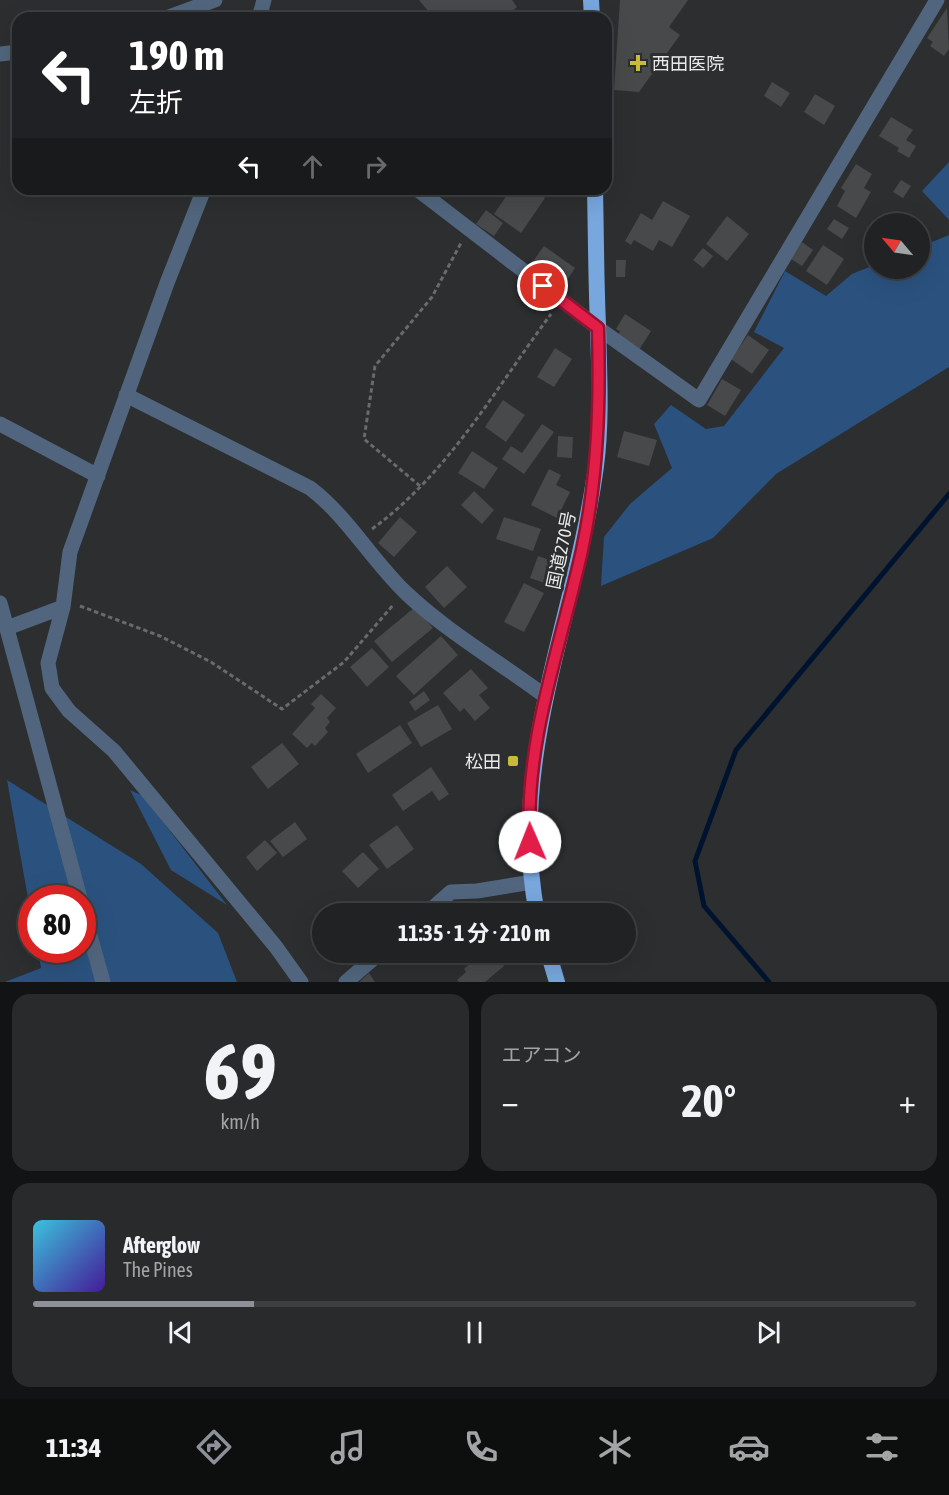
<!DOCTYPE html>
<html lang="ja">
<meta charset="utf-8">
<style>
body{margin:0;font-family:"Asap Condensed","Noto Sans JP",sans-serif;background:#292a2c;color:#f1f3f6;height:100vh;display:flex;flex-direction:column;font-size:22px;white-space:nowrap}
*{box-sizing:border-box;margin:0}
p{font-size:20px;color:#a2a4a6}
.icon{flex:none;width:33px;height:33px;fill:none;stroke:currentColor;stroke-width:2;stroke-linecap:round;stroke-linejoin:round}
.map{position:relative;height:982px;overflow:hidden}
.panel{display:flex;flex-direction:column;gap:12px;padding:12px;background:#121314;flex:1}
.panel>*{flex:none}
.hud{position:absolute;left:12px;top:12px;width:600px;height:183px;border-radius:18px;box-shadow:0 6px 24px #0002,0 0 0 2px #3e3f41;background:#202124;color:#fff;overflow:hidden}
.needle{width:39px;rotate:299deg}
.fabs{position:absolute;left:864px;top:213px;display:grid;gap:12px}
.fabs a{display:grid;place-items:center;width:66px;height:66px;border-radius:50%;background:#212224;box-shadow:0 6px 24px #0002,0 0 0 2px #3e3f41;font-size:30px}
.speed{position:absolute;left:18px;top:885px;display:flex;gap:12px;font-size:30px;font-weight:700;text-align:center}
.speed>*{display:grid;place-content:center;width:78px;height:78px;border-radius:50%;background:#212224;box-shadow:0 6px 24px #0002,0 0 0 2px #3e3f41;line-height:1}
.speed .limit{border:9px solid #d22;background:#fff;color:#111}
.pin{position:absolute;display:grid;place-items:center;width:51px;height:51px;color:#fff;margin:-26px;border:3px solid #fff;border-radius:50%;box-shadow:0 2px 6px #0007}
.me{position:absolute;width:66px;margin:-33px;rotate:359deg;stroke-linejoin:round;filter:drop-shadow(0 0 4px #0008)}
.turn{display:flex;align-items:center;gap:21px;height:126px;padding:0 18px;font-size:27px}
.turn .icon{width:78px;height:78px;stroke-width:2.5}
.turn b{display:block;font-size:42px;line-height:51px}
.lanes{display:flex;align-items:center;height:57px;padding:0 18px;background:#0003;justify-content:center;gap:30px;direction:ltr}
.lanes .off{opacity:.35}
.big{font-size:45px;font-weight:700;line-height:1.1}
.panel .widget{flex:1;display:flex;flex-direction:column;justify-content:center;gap:9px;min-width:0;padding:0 21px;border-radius:18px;background:#292a2c}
.panel .dial{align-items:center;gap:0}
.dial b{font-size:78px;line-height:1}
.song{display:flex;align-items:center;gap:18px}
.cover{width:72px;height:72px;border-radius:9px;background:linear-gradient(135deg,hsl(190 70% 55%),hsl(260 70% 35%))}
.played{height:6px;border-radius:3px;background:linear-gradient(90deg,#8c9099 25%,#3e3f41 25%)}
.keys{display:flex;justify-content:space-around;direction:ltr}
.heat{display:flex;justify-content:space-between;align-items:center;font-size:33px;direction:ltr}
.panel .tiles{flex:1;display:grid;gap:12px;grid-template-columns:1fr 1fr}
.widget:last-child{grid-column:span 2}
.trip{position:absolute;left:312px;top:903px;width:324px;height:60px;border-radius:30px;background:#212224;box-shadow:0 6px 24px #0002,0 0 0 2px #3e3f41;font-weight:700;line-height:60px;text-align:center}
.dock{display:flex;height:96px;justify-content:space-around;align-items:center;background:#0d0e0e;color:#a2a4a6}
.dock .icon{width:42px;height:42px}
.dock .on{color:#8c9099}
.dock b{font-size:27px;color:#f1f3f6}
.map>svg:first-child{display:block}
</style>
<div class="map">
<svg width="949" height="982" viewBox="0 0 949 982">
<rect width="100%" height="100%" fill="#2c2e30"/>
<path fill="#2b527f" d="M 949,162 L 949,220 L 922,191 Z
M 949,235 L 949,367 L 776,474 L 713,538 L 601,586 L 604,537 L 630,504 L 672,468 L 654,424 L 671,405 L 706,429 L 724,426 L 784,348 L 754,332 L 785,271 L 826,296 L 852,274 L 874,265 L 874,268 L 920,268 L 920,247 Z
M 7,780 L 141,864 L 218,933 L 237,982 L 5,982 L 41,968 L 38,950 L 82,950 L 82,898 L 32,898 L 31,915 Z
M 130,790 L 143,796 L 227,905 L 171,870 Z"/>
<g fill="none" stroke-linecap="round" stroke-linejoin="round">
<path stroke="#00132e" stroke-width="5" d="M 769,982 L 704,906 L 695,861 L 736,750 L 949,494"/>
</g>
<path fill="#47494b" d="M 419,0 L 512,0 L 517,7 L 504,18 L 434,18 Z
M 620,0 L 688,0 L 669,27 L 680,35 L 639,92 L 614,90 Z
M 947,8 L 949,49 L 944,56 L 930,46 L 933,42 L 927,38 Z
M 772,82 L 790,93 L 781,107 L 764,96 Z
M 815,94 L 835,106 L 824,125 L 804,112 Z
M 891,117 L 913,130 L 906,140 L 916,146 L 909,158 L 897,151 L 899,148 L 879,136 Z
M 856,164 L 872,174 L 864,188 L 871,192 L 856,218 L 837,206 L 845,191 L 841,188 Z
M 901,180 L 911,186 L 903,198 L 893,192 Z
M 511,189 L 532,189 L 545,198 L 521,233 L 494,214 Z
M 663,201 L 690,216 L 672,247 L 659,240 L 653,251 L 634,240 L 631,245 L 625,241 L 641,213 L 652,220 Z
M 486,210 L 503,223 L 494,236 L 476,224 Z
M 727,216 L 749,234 L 727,261 L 706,244 Z
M 834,219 L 849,228 L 842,239 L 827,229 Z
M 802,242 L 813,250 L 802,266 L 791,259 Z
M 823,245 L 844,259 L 827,285 L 806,271 Z
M 544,246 L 575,268 L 561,289 L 529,267 Z
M 703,248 L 713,256 L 703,268 L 693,260 Z
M 616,260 L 626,260 L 625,277 L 616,277 Z
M 625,314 L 651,331 L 639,350 L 617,336 L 620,331 L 616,329 Z
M 748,335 L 769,350 L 752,374 L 731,359 Z
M 555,348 L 572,359 L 554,387 L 537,377 Z
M 722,379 L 741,390 L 725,416 L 707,405 Z
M 503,400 L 525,415 L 506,442 L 485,427 Z
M 542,424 L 554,432 L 524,474 L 502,459 L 511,446 L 522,453 Z
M 624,431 L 657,440 L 649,466 L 617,457 Z
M 558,436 L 573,437 L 572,458 L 557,457 Z
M 472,451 L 498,468 L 484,489 L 458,473 Z
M 549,469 L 561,475 L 556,485 L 570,492 L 557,518 L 531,505 Z
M 474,491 L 494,510 L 482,524 L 461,505 Z
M 400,517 L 417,532 L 394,557 L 378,543 Z
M 504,517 L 541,529 L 533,551 L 496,539 Z
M 538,556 L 558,563 L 550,585 L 530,578 Z
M 447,566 L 467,587 L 444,608 L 425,587 Z
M 524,583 L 544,593 L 524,632 L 504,622 Z
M 415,607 L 433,628 L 392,662 L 374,641 Z
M 441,636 L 458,655 L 414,695 L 396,676 Z
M 372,648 L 389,667 L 367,687 L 350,667 Z
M 471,669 L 488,688 L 479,695 L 490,708 L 475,721 L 464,708 L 460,712 L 443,693 Z
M 424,691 L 430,700 L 415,711 L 409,702 Z
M 321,694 L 336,708 L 327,718 L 330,722 L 325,728 L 328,732 L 315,746 L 312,743 L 307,748 L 292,734 L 315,708 L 311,704 Z
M 438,705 L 452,729 L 421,747 L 407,723 Z
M 400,725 L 412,743 L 368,773 L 356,754 Z
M 282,743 L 299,764 L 268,789 L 251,767 Z
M 431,767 L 449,794 L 439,801 L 432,791 L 403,811 L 392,795 Z
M 295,822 L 307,839 L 283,857 L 270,841 Z
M 397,825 L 414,849 L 387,869 L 369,845 Z
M 265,840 L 277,853 L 257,871 L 246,857 Z
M 363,852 L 379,869 L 358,888 L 342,871 Z
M 364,906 L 371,914 L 349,914 L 353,910 L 356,913 Z
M 482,952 L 492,952 L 504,966 L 485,982 L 459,982 L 457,980 L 466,972 L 464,969 Z
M 369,973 L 375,982 L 359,982 Z"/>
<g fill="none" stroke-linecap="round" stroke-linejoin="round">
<path stroke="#686a6c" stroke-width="3" stroke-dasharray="4.5 3" stroke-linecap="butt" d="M 420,486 L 364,439 L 375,366 L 432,297 L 461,243
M 372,529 C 448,474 496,388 551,314
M 80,606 L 160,636 L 211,662 L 282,709 L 344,662 L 394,604"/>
<path stroke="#51667e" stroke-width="15" d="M 166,18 L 215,0
M 259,18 L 264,0
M 0,54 L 18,52
M 204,189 L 167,283 L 70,552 L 63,607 L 48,663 L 52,688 L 69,711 L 114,751 L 276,947 L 301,982
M 417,189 L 598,328 L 699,400 L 937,0
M 126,395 L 310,488 C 347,516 371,559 405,592 C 447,632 498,661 545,696
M 0,424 L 98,476
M 0,603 L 80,898
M 7,628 L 63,607
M 82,907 L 103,982
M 426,914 L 451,892 L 477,891 L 532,882
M 346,982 L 381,952"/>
<path stroke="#78a7de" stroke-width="16" d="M 591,0 L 592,18
M 537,914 C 507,760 576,616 596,466 C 602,420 599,372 598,325 C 596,280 596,234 595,189
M 548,952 L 557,982"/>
</g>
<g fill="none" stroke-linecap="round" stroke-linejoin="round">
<defs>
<path id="route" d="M 530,842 C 524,742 561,646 582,550 C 598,476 600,403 598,328 L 543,286"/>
</defs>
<use href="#route" stroke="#92132f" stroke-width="15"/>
<use href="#route" stroke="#e11d48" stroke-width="10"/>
</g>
<g fill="#c9bb3a" stroke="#2c2e30" stroke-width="2">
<path d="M635 54h6v6h6v6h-6v6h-6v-6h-6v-6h6z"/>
<rect x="507" y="755" width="12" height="12" rx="3"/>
</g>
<g text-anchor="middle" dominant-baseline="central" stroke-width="6" stroke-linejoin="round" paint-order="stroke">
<g font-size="18" fill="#e8eaeb" stroke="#2c2e30" text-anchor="start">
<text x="652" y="63">西田医院</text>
<text x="501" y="761" text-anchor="end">松田</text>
</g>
<g font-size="18" fill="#e8eaeb" stroke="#2c2e30">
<text transform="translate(561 550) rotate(-78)">国道270号</text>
</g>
</g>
</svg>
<div class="fabs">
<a><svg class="needle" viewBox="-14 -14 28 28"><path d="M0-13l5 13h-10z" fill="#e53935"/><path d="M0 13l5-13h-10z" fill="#a2a4a6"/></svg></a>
</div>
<div class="speed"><div class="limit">80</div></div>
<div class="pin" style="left:543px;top:286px;background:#d93025"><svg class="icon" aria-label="arrive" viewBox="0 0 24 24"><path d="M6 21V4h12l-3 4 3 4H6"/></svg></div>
<svg class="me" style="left:530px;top:842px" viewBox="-20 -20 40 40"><circle r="19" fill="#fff"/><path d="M0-13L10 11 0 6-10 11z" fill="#e11d48"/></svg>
<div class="trip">11:35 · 1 分 · 210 m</div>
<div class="hud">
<div class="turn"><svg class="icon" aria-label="left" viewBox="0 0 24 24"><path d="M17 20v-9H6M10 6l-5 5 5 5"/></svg><div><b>190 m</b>左折</div></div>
<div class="lanes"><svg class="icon" aria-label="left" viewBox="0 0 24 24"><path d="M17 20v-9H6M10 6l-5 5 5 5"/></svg><svg class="icon off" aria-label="ahead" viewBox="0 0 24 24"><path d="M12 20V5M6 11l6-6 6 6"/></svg><svg class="icon off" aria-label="right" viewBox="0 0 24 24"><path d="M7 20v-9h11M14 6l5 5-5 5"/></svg></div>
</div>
</div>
<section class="panel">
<div class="tiles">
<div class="widget dial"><b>69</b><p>km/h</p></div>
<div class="widget"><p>エアコン</p>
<div class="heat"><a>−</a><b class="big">20°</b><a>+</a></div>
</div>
<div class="widget">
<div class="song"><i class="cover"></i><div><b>Afterglow</b><p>The Pines</p></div></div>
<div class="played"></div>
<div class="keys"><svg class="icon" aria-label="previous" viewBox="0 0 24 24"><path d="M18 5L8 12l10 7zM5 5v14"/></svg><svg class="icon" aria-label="pause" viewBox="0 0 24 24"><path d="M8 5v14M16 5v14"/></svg><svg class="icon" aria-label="next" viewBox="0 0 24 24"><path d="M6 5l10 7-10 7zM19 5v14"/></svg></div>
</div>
</div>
</section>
<nav class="dock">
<b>11:34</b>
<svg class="icon on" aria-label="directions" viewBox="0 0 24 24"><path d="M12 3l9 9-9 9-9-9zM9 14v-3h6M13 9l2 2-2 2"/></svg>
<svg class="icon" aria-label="music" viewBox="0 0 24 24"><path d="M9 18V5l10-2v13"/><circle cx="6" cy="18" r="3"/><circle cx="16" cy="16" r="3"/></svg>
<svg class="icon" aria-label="phone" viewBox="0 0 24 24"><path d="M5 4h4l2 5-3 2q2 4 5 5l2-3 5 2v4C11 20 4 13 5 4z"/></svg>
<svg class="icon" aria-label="climate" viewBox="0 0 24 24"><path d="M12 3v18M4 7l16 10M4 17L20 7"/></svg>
<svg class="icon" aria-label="car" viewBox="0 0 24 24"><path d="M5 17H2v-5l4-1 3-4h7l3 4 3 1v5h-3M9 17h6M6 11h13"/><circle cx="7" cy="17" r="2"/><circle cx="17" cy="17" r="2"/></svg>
<svg class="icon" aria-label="filters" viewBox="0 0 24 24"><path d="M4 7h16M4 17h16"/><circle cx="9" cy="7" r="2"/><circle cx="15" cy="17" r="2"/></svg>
</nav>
